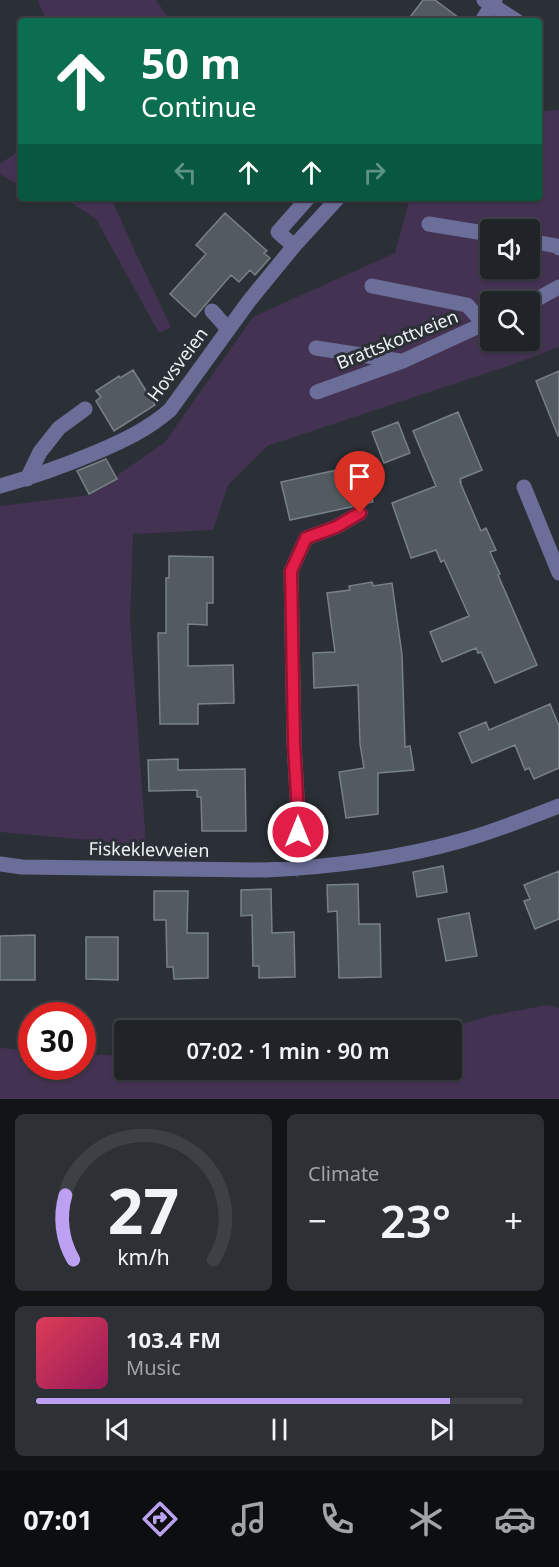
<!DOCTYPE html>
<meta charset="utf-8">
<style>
body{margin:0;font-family:"Noto Sans",sans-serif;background:#2d3034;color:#f1f3f6;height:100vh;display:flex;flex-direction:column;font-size:22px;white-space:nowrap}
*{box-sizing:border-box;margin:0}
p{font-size:20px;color:#a2a4a8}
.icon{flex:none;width:33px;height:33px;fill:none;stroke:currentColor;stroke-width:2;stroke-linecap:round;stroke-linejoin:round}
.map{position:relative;height:1099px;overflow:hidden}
.details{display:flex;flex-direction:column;gap:15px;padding:15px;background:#121416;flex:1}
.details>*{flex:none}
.top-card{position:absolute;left:18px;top:18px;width:524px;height:183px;border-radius:6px;box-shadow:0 2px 4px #0004,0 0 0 2px #3d4145;background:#0b6e4f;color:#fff;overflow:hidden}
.tools{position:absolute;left:480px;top:219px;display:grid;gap:12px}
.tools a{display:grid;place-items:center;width:60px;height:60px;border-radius:6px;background:#202428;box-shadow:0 2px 4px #0004,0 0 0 2px #3d4145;font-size:30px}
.speed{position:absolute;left:18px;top:1002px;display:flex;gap:12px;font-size:30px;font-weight:700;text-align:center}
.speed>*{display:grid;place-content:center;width:78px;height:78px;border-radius:50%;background:#202428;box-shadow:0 2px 4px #0004,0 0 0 2px #3d4145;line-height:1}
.speed .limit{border:9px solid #d22;background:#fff;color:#111}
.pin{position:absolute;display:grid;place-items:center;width:51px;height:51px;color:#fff;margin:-62px -26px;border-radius:50% 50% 50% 0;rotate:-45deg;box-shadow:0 0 6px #0007}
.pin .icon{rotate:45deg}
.me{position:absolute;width:66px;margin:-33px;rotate:0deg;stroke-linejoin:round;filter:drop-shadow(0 0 4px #0008)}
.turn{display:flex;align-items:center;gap:21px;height:126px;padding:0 24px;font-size:27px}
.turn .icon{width:78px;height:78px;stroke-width:2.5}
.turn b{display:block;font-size:42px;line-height:51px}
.lanes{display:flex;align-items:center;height:57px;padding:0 24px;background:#0003;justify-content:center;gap:30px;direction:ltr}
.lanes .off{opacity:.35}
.big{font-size:45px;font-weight:600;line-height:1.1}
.details .card{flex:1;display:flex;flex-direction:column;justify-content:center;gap:9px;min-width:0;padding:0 21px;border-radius:9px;background:#2d3034}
.details .dial{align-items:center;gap:0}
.dial svg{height:156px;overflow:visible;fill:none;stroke:#3d4145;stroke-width:7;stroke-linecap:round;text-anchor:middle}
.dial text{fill:#f1f3f6;stroke:none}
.song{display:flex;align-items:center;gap:18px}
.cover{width:72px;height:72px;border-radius:9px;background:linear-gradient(135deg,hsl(350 70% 55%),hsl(330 70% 35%))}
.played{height:6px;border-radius:3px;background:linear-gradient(90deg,#bca0f2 85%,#3d4145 85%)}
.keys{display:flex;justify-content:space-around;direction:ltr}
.heat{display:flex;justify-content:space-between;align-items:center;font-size:33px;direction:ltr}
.details .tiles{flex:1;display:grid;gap:15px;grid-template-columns:1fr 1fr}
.card:last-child{grid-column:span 2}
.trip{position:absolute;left:114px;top:1020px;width:348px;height:60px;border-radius:6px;background:#202428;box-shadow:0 2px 4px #0004,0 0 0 2px #3d4145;font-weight:600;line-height:60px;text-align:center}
.menu{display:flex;height:96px;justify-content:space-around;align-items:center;background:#0d0e10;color:#a2a4a8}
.menu .icon{width:42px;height:42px}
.menu .active{color:#bca0f2}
.menu b{font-size:27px;color:#f1f3f6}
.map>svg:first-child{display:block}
</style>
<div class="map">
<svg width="559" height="1099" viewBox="0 0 559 1099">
<rect width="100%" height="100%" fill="#2b3036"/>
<path fill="#443252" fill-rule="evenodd" d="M 38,0 L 156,0 L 171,21 L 46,21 Z
M 559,110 L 559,347 L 511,365 L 267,446 L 228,485 L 213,530 L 133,534 L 130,620 L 146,845 L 0,832 L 0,506 L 89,495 L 165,442 L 253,317 L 395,253 L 410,198 L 538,198 L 539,112 ZM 490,230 L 530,230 L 530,268 L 490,268 ZM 490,302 L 530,302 L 530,340 L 490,340 Z
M 21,149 L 21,184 L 16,183 L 0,174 L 0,164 Z
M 64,198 L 111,198 L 132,245 L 171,327 L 159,333 L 96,219 Z
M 547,1005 L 559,1008 L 559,1099 L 0,1099 L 0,1048 L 31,1050 L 32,1066 L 82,1066 L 83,1054 L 124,1056 L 124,1070 L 452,1070 L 452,1030 L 448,1030 L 453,1027 L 489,1016 Z"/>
<path fill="#525b5f" stroke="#788186" stroke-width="1.5" d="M 423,0 L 435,0 L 463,21 L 407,21 Z
M 225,213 L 267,251 L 264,253 L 270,258 L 255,275 L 250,270 L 239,282 L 231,275 L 195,317 L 170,294 L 206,254 L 196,245 Z
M 133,370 L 155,405 L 114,431 L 96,401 L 101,397 L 96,391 L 119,376 L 120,378 Z
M 559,371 L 559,435 L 558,436 L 536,381 Z
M 458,412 L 482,470 L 460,479 L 461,482 L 460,482 L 481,531 L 486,528 L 496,550 L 490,552 L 500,574 L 498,575 L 537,665 L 495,683 L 481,652 L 478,653 L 476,648 L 442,662 L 430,632 L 469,616 L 444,560 L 441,562 L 436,550 L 411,558 L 392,503 L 436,486 L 413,431 Z
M 398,422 L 410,453 L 384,463 L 372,432 Z
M 106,459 L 117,479 L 89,494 L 77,471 Z
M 365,464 L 373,502 L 363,504 L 359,503 L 351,507 L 290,520 L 281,482 Z
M 169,556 L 213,557 L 213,603 L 207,603 L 207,625 L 188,624 L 188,666 L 233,665 L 234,703 L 198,704 L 198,724 L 160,724 L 158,633 L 166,633 L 166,578 L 169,578 Z
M 372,582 L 373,586 L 392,583 L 402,655 L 405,747 L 410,746 L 414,770 L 378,773 L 378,814 L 346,818 L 339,772 L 364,768 L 360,744 L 358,685 L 314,688 L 313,653 L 335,652 L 327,593 L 350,590 L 349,586 Z
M 550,704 L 559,726 L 559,768 L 534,779 L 529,768 L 525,770 L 515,745 L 472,763 L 459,733 L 486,722 L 489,730 Z
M 178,759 L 178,770 L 245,769 L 246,831 L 202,831 L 201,797 L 197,797 L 197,790 L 149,791 L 148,760 Z
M 443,866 L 447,892 L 417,897 L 413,872 Z
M 559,871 L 559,919 L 535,929 L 524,901 L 530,899 L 524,885 Z
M 358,884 L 359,924 L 380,924 L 381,977 L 339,978 L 337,911 L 328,912 L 327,885 Z
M 271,889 L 272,933 L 294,932 L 295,977 L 259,978 L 259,966 L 253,966 L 252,915 L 241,916 L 241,890 Z
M 154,891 L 188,891 L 187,933 L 208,933 L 208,978 L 174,979 L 173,967 L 167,967 L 166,920 L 154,920 Z
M 469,913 L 477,956 L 446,961 L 438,919 Z
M 35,935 L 35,980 L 0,980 L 0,936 Z
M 86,937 L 118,937 L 118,980 L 86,979 Z"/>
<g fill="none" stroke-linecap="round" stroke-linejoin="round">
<path stroke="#6c6e9a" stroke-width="15" d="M 484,0 L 517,21
M 482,21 L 495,0
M 429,224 L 490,234
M 530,241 L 557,246 L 559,248
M 294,246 L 278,232 L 308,198
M 372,286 L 467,305 L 484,324
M 530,303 L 559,287
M 212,311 L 228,329
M 316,348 L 400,361
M 317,392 L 403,361 L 490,321
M 27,479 L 40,452 L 59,428 L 85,409
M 0,486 C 33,477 66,465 97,452 C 125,440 148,429 170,410 L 249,301 L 294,246 L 338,198
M 524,487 L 559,573
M 0,864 L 22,867 L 265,870 C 330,867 397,859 460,841 C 493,832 526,819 559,806
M 297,869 L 298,814 L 294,743 L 291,571 L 306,538 L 336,527 L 360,513"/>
</g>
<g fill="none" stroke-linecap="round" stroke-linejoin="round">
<defs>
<path id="route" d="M 298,832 L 298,814 L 294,743 L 291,571 L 306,538 L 336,527 L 360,513"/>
</defs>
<use href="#route" stroke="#92132f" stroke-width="15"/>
<use href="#route" stroke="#e11d48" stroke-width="10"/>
</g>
<g text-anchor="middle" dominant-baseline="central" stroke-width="6" stroke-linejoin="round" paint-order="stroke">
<g font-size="18" fill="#eff2f6" stroke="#2b3036">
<text transform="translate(397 339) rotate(-22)">Brattskottveien</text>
<text transform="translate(177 364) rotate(-53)">Hovsveien</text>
<text transform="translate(149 849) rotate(1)">Fiskeklevveien</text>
</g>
</g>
</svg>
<div class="tools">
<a><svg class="icon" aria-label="sound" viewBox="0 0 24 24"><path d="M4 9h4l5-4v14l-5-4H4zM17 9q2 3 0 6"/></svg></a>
<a><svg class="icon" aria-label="search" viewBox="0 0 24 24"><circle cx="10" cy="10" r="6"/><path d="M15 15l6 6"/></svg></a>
</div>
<div class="speed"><div class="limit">30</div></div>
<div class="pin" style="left:360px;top:513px;background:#d93025"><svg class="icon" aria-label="arrive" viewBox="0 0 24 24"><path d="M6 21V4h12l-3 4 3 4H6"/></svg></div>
<svg class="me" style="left:298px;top:832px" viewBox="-20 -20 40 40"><circle r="17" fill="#e11d48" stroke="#fff" stroke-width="3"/><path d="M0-11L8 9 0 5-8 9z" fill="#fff"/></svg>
<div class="trip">07:02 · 1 min · 90 m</div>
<div class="top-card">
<div class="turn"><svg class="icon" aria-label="ahead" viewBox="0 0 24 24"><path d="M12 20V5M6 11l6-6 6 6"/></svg><div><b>50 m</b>Continue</div></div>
<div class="lanes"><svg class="icon off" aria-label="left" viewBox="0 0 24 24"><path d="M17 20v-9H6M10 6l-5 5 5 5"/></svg><svg class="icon" aria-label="ahead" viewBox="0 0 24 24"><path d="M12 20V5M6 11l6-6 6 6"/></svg><svg class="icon" aria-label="ahead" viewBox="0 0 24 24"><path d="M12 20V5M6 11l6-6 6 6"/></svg><svg class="icon off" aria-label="right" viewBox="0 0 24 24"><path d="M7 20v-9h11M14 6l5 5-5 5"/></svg></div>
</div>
</div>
<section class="details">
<div class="tiles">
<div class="card dial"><svg viewBox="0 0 100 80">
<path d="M14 69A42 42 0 1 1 86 69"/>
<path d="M14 69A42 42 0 0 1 10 36" stroke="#bca0f2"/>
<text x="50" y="56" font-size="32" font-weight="700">27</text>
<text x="50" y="72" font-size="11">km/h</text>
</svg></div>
<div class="card"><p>Climate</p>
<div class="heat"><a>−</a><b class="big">23°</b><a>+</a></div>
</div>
<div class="card">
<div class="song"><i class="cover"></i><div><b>103.4 FM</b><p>Music</p></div></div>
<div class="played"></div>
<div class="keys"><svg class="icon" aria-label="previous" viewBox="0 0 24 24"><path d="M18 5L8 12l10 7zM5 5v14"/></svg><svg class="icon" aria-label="pause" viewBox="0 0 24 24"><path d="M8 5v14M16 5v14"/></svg><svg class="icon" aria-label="next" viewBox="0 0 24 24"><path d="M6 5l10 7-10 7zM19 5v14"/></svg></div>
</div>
</div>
</section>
<nav class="menu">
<b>07:01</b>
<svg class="icon active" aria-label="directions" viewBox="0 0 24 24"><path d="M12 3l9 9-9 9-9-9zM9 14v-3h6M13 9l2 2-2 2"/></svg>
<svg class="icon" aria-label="music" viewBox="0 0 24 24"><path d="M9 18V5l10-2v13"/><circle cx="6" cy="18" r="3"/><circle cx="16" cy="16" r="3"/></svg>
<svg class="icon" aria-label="phone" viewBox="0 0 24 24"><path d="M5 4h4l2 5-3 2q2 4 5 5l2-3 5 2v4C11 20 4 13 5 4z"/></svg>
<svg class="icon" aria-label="climate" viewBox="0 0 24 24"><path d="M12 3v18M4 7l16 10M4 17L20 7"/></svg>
<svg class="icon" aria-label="car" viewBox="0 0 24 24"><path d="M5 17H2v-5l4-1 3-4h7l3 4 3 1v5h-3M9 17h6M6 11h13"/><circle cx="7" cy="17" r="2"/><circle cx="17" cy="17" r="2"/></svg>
</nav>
